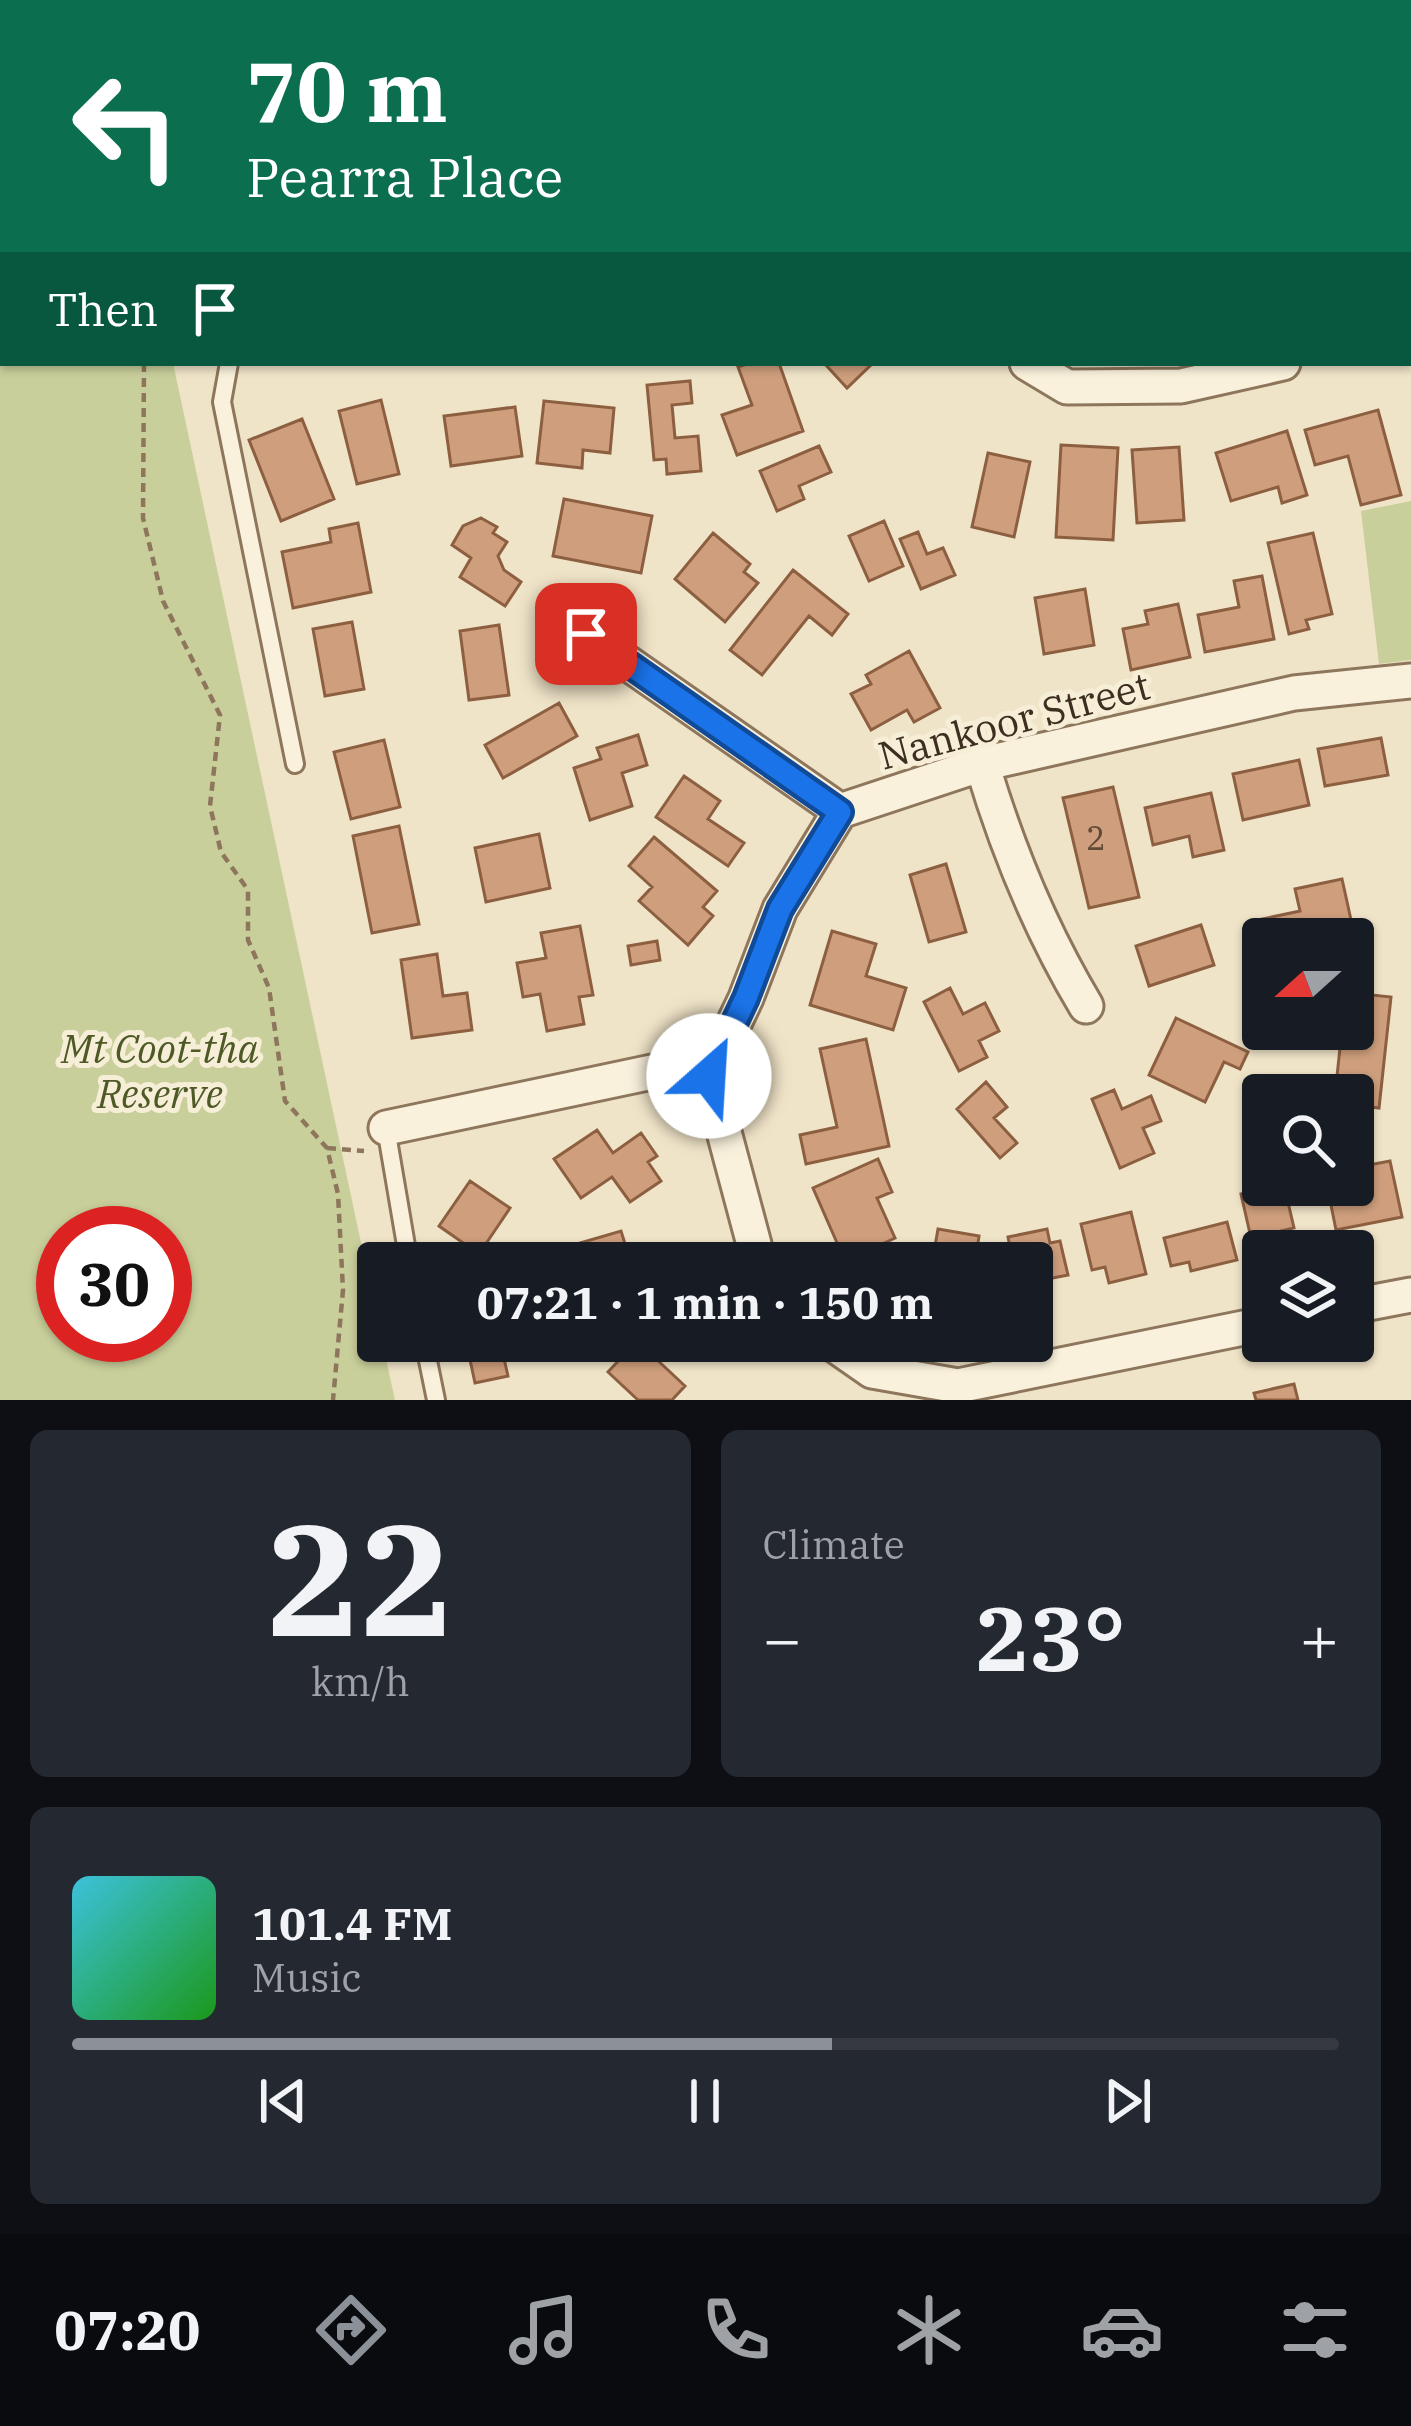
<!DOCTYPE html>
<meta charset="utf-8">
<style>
body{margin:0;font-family:"IBM Plex Serif",serif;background:#242831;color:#f1f3f6;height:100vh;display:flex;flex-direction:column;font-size:45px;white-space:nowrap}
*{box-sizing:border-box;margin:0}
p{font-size:39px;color:#9ea1a6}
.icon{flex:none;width:66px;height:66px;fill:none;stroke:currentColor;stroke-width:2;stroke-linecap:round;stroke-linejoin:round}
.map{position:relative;height:1400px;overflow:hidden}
.drawer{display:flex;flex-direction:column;gap:30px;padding:30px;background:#0d0f14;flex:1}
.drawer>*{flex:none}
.guide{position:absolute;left:0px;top:0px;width:1413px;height:366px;box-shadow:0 3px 9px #0004;background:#0b6e4f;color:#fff;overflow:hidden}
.needle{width:78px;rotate:249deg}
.buttons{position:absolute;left:1242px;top:918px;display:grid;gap:24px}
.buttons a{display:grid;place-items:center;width:132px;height:132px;border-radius:12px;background:#171b24;box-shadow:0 3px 9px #0004;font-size:60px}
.speed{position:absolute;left:36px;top:1206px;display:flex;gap:24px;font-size:60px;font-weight:700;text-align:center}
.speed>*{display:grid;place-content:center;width:156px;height:156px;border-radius:50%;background:#171b24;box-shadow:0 3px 9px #0004;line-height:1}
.speed .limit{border:18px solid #d22;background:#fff;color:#111}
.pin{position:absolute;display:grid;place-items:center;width:102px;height:102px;color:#fff;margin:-51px;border-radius:24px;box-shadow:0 6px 18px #0006}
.me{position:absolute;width:132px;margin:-66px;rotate:26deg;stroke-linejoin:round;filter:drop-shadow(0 0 9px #0008)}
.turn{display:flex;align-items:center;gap:42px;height:252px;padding:0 48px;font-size:54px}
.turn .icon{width:156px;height:156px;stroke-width:2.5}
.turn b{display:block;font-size:84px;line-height:102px}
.then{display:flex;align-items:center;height:114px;padding:0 48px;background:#0003;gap:24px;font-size:45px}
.big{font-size:90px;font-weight:700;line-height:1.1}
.drawer .widget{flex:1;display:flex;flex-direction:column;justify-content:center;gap:18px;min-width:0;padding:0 42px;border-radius:18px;background:#242831}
.drawer .dial{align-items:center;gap:0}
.dial b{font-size:156px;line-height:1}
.song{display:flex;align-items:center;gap:36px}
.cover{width:144px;height:144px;border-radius:18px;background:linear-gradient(135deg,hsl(190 70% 55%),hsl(120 70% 35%))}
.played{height:12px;border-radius:6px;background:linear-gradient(90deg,#8c9099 60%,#363941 60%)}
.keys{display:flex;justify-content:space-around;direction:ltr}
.heat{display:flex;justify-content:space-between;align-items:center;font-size:66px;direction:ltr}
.drawer .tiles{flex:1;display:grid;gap:30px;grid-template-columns:1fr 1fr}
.widget:last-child{grid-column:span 2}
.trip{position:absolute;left:357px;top:1242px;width:696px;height:120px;border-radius:12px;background:#171b24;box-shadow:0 3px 9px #0004;font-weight:700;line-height:120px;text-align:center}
.menu{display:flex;height:192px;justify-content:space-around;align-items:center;background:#090b0e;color:#9ea1a6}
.menu .icon{width:84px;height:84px}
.menu .current{color:#8c9099}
.menu b{font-size:54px;color:#f1f3f6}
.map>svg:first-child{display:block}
</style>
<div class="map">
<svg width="1411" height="1400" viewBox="0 0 1411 1400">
<rect width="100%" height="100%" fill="#f0e4c8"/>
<path fill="#c9cf9b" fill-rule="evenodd" d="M 0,0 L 96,3 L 3,3 L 3,363 L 173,363 L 378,1322 L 378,1341 L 382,1341 L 395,1400 L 0,1400 ZM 63,1233 L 165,1233 L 165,1335 L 63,1335 Z
M 1411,501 L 1411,660 L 1379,664 L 1361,511 Z"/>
<path fill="#cf9f7d" stroke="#8d5f41" stroke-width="3" d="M 749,363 L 779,363 L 803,431 L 737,455 L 722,415 L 752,405 L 738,367 Z
M 824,363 L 873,363 L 847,388 Z
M 690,381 L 692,403 L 672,405 L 675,438 L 698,436 L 701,471 L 667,474 L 666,459 L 654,460 L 647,385 Z
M 381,400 L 399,474 L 357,484 L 339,411 Z
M 544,401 L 614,408 L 610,453 L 583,450 L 582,468 L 537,463 Z
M 515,407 L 522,456 L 451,466 L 444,416 Z
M 1378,410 L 1401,495 L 1361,505 L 1348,456 L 1315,465 L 1305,430 Z
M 302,419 L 334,499 L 281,521 L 249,440 Z
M 1287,431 L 1307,495 L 1282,503 L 1278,487 L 1231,501 L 1216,453 Z
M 1061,445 L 1118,448 L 1113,540 L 1056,537 Z
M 819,446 L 831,472 L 799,486 L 804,499 L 777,511 L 760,471 Z
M 1179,447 L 1184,520 L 1137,523 L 1132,450 Z
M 988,453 L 1030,462 L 1014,537 L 972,527 Z
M 564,499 L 652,516 L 641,573 L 553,556 Z
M 481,518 L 497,527 L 493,533 L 507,542 L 498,556 L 504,570 L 521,582 L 505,606 L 460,577 L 471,558 L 452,545 L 463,526 Z
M 884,521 L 903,566 L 869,581 L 849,536 Z
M 358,523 L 371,592 L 293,608 L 282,552 L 331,542 L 329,529 Z
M 918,532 L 927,554 L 943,548 L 955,575 L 921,589 L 900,539 Z
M 713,533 L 750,564 L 744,572 L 758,583 L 725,622 L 675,579 Z
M 1313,533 L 1332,614 L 1306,620 L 1309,629 L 1289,634 L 1268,543 Z
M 793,570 L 848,614 L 832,635 L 809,616 L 762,675 L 730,650 Z
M 1262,576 L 1274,639 L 1205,652 L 1198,615 L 1239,607 L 1234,581 Z
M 1085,589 L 1094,645 L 1044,654 L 1035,598 Z
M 1178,604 L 1190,657 L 1131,670 L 1123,629 L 1148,624 L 1145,611 Z
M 352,622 L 364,689 L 325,696 L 313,629 Z
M 499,625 L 509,695 L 469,700 L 460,631 Z
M 909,651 L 940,708 L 914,722 L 907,710 L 871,730 L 851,694 L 871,684 L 866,675 Z
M 559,703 L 577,736 L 503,778 L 485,745 Z
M 638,735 L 647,765 L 622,773 L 632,806 L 590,820 L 574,768 L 601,759 L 597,748 Z
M 1381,738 L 1388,775 L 1325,786 L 1318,749 Z
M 384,740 L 400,807 L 351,819 L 334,752 Z
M 1299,760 L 1309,805 L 1243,820 L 1233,774 Z
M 684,776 L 720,801 L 708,819 L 744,843 L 728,866 L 656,817 Z
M 1113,787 L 1139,897 L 1089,908 L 1063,798 Z
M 1211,793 L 1224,850 L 1193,857 L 1189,836 L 1153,845 L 1145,808 Z
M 399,826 L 419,924 L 372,933 L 353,836 Z
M 539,834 L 550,888 L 486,902 L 475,848 Z
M 654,837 L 717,891 L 703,907 L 713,916 L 688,945 L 639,901 L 652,887 L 629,866 Z
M 946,864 L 966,932 L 929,942 L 910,875 Z
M 1342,879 L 1355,938 L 1263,939 L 1261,958 L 1253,921 L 1300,911 L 1295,889 Z
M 1201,925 L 1214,965 L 1149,986 L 1136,946 Z
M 580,926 L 593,995 L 579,997 L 584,1024 L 547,1031 L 540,994 L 523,997 L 517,963 L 546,958 L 541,933 Z
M 832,931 L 876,944 L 866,976 L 906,988 L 893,1030 L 810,1005 Z
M 657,941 L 660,960 L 631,965 L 628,946 Z
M 437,954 L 443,996 L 467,993 L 472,1030 L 412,1038 L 401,960 Z
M 950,988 L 963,1014 L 985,1003 L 999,1031 L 979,1041 L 987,1057 L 959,1071 L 924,1002 Z
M 1353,993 L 1391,997 L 1379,1108 L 1353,1105 L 1353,1095 L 1335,1095 L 1342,1029 L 1353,1029 Z
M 1176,1018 L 1248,1052 L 1240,1069 L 1224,1062 L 1205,1102 L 1149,1075 Z
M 866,1039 L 889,1146 L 806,1164 L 800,1135 L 837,1127 L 820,1049 Z
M 986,1082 L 1007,1107 L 994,1118 L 1017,1143 L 1000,1158 L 957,1109 Z
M 1114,1090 L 1122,1109 L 1151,1096 L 1161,1121 L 1143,1128 L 1154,1153 L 1120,1168 L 1092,1099 Z
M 597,1130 L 613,1153 L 641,1133 L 657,1156 L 648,1162 L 661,1181 L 630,1202 L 612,1177 L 581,1198 L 554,1159 Z
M 878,1159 L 892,1192 L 877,1198 L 895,1238 L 845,1261 L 813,1188 Z
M 1390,1161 L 1402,1217 L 1336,1230 L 1327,1185 L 1353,1185 L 1353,1168 Z
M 470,1181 L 510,1208 L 479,1254 L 439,1226 Z
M 1284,1185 L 1294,1228 L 1251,1238 L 1241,1194 Z
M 1131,1212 L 1146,1274 L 1109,1283 L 1105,1267 L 1092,1270 L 1081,1224 Z
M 1227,1222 L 1237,1260 L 1191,1271 L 1189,1262 L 1171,1266 L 1164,1238 Z
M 938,1229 L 979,1236 L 975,1263 L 932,1263 Z
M 1047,1229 L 1050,1243 L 1060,1241 L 1068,1275 L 1032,1282 L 1032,1263 L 1013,1263 L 1008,1237 Z
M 621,1231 L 631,1263 L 578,1263 L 573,1245 Z
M 466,1341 L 500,1341 L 508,1376 L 475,1383 Z
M 637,1341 L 685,1386 L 672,1400 L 638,1400 L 608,1372 Z
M 1294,1384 L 1298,1400 L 1256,1400 L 1254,1393 Z"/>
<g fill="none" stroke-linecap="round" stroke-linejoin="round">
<defs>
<path id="service" d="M 229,363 L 222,402 L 295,764
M 386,1128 L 409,1263
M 424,1341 L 436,1400"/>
<path id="minor" d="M 801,0 L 801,3
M 1408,3 L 1411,2
M 1410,334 L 1411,334
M 1027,363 L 1067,387 L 1181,386 L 1283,363
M 586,634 L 840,811
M 982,764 C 1007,848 1041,931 1086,1006
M 386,1128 L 652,1072 L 709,1076
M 759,1263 L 709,1076 L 746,998 L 780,909 L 840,811 L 982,764 L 1294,693 L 1411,681
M 1353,1306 L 1411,1295
M 829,1341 L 872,1371 L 958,1386 L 1263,1324"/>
</defs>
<use href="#service" stroke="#8d765c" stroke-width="22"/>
<use href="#minor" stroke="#8d765c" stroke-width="39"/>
<path stroke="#8d765c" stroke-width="4.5" stroke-dasharray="9 6" stroke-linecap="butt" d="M 0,178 L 3,179
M 144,363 L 143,518 L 163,601 L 220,715 L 210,806 L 221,852 L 248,890 L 248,940 L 269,988 L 285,1101 L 327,1148 L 338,1194 L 343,1290 L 333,1400
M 327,1148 L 364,1151"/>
<use href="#service" stroke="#faf1dc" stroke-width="16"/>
<use href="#minor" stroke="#faf1dc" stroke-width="33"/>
</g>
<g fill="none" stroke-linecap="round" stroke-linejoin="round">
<defs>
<path id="route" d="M 586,634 L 840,812 L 780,909 L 746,998 L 709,1076"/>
</defs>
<use href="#route" stroke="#114b97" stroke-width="30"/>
<use href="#route" stroke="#1a73e8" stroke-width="21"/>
</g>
<g text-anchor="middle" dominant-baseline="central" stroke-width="10" stroke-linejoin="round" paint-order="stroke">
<g font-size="33" fill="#624a37">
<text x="1096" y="837">2</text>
</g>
<g font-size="39" fill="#3d2e20" stroke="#f7eed8">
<text transform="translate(1014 720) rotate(-15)">Nankoor Street</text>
</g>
<g font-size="39" font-style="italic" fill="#4d5a26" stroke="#f7eed8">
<text x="160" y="1048">Mt Coot-tha<tspan x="160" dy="45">Reserve</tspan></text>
</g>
</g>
</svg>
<div class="buttons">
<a><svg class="needle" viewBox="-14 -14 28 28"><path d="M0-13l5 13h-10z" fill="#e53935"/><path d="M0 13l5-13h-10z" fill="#9ea1a6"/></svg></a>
<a><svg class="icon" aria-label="search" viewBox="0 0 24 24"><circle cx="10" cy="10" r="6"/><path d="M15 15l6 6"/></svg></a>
<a><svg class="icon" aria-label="layers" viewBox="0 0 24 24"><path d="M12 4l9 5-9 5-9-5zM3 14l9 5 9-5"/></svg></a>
</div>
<div class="speed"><div class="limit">30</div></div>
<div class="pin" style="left:586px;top:634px;background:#d93025"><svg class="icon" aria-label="arrive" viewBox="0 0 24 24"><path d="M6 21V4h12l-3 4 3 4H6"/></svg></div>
<svg class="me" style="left:709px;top:1076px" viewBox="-20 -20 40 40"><circle r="19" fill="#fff"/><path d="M0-13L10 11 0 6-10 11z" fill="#1a73e8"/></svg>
<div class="trip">07:21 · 1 min · 150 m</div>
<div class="guide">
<div class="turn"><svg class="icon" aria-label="left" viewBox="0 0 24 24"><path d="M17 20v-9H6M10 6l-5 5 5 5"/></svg><div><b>70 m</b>Pearra Place</div></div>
<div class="then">Then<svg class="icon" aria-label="arrive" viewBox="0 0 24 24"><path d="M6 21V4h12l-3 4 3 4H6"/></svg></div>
</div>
</div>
<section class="drawer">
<div class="tiles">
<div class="widget dial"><b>22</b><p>km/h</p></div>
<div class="widget"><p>Climate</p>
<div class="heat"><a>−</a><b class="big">23°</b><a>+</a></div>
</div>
<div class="widget">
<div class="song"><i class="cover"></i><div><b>101.4 FM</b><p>Music</p></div></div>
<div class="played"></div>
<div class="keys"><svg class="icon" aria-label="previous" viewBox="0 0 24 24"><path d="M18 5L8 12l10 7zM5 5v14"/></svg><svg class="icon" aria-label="pause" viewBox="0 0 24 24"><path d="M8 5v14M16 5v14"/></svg><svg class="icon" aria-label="next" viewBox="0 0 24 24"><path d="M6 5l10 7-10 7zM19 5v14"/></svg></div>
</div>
</div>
</section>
<nav class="menu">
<b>07:20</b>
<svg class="icon current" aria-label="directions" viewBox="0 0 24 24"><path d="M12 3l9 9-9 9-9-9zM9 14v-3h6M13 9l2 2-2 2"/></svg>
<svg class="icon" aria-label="music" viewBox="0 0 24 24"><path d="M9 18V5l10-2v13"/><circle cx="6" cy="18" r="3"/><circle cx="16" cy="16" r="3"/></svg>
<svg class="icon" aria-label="phone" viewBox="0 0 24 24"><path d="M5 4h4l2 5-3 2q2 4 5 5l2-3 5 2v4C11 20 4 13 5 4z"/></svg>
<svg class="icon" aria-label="climate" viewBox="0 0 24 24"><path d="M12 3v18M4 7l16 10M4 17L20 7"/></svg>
<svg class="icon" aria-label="car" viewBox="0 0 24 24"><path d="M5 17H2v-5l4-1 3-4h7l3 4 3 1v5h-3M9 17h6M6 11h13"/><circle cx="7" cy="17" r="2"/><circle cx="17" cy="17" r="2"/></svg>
<svg class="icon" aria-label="filters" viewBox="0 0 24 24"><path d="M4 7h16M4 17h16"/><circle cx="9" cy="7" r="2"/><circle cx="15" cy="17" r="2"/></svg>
</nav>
